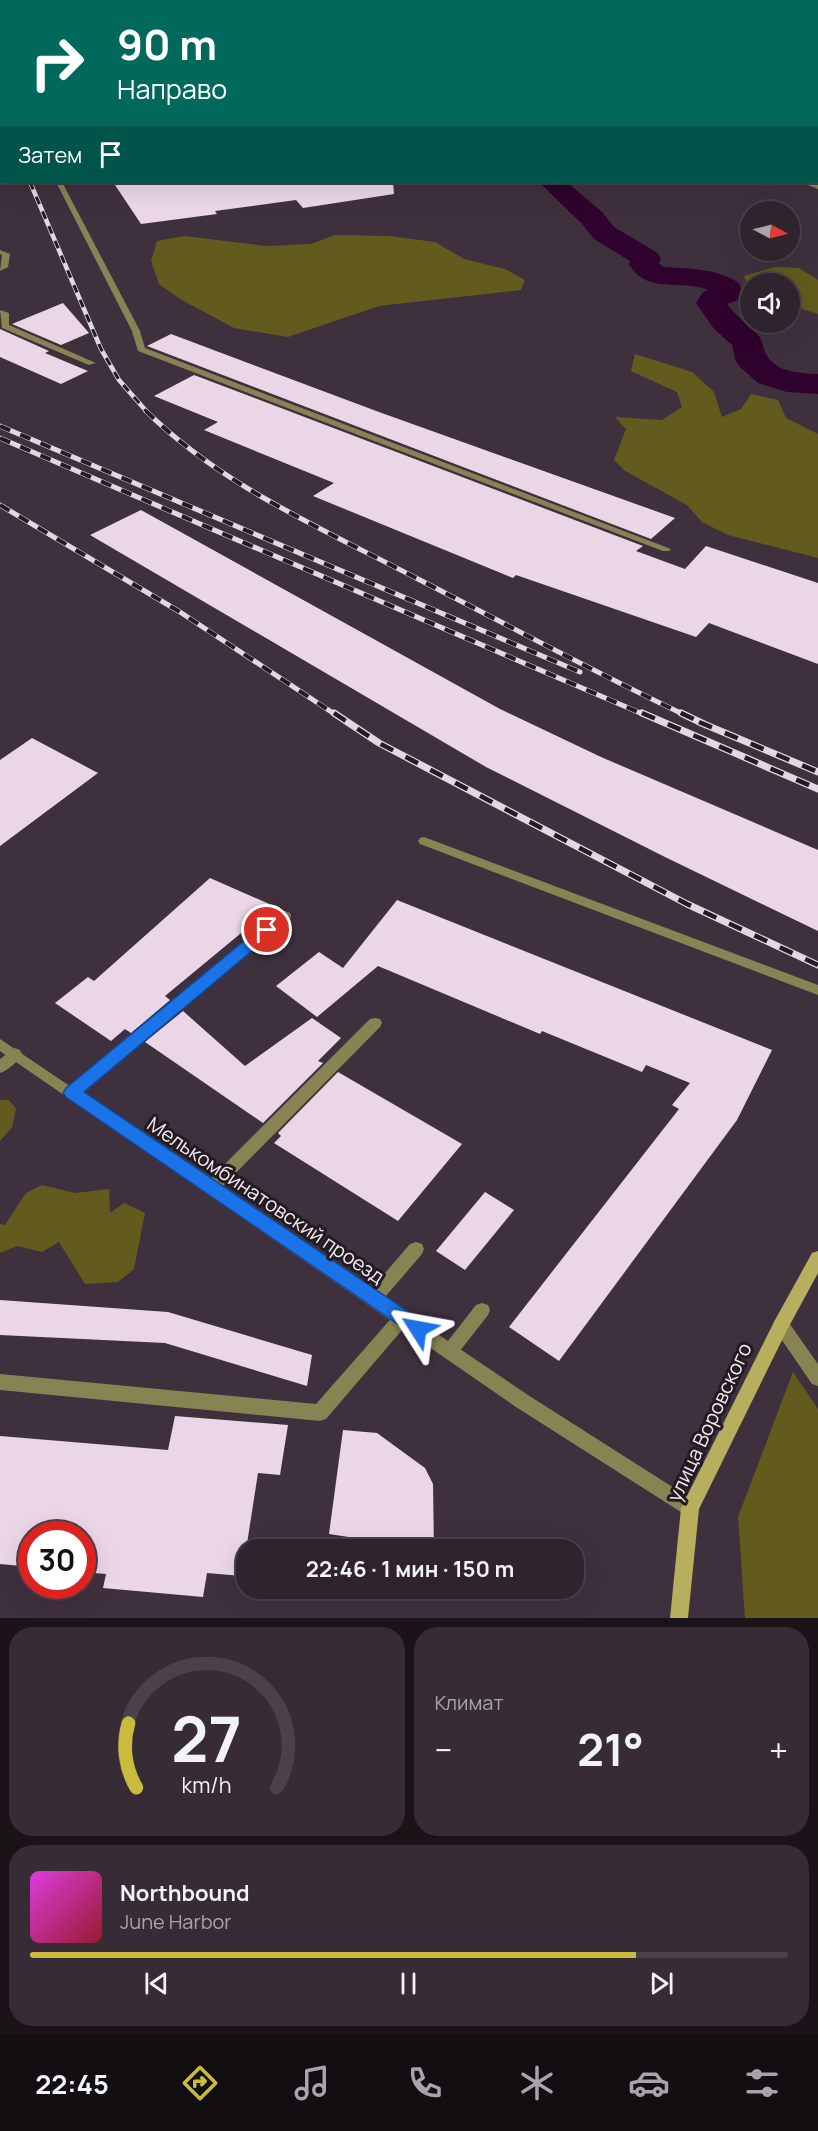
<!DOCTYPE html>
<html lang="ru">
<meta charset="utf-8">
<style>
body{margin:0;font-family:Manrope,sans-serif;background:#372c36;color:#f1f3f6;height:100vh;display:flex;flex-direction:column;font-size:22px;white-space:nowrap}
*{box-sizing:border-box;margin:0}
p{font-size:20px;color:#a7a4aa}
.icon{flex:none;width:33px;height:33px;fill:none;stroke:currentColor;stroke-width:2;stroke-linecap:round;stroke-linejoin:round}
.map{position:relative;height:1618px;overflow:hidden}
.sheet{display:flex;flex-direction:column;gap:9px;padding:9px;background:#1a1419;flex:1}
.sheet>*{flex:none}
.top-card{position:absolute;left:0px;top:0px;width:819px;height:183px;box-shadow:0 6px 24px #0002,0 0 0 2px #4a414a;background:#00695c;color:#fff;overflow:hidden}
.needle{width:39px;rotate:97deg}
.tools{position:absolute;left:740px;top:201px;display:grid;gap:12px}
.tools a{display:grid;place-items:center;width:60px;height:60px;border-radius:50%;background:#2f242e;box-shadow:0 6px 24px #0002,0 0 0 2px #4a414a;font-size:30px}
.speed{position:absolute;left:18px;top:1521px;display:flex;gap:12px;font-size:30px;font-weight:700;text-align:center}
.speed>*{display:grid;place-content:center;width:78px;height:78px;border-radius:50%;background:#2f242e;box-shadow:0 6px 24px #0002,0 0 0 2px #4a414a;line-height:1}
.speed .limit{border:9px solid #d22;background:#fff;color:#111}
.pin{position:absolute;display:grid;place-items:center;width:51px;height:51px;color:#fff;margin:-26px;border:3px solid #fff;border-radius:50%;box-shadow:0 2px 6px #0007}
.me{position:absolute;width:66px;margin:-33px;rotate:304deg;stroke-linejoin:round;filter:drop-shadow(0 0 4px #0008)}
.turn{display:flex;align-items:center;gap:21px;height:126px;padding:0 18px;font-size:27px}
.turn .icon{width:78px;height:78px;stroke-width:2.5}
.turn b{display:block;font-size:42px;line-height:51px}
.then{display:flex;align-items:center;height:57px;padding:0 18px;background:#0003;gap:12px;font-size:22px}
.big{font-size:45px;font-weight:700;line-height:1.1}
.sheet .widget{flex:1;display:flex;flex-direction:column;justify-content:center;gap:9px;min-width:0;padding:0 21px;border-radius:24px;background:#372c36}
.sheet .dial{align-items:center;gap:0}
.dial svg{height:156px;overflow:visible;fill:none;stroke:#4a414a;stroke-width:7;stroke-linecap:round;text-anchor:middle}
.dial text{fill:#f1f3f6;stroke:none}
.song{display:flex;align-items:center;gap:18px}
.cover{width:72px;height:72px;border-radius:9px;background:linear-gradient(135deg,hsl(300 70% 55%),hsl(350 70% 35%))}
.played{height:6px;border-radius:3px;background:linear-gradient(90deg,#c9bb3b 80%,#4a414a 80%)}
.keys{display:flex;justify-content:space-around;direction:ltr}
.heat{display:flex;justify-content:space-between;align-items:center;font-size:33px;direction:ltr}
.sheet .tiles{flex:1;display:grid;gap:9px;grid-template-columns:1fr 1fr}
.widget:last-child{grid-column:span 2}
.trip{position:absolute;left:236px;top:1539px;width:348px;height:60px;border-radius:24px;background:#2f242e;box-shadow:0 6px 24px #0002,0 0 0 2px #4a414a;font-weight:700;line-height:60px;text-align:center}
.dock{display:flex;height:96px;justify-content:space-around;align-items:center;background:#130e12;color:#a7a4aa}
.dock .icon{width:42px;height:42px}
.dock .current{color:#c9bb3b}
.dock b{font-size:27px;color:#f1f3f6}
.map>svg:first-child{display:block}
</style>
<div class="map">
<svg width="818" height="1618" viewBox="0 0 818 1618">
<rect width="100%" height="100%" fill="#3f303e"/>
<path fill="#625b1d" d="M 335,235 L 389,236 L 435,242 L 464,259 L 505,269 L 525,280 L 521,290 L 379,306 L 288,337 L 234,328 L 180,299 L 159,284 L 151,261 L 157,241 L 184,236 L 267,246 L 311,244 Z
M 775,267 L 799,268 L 818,280 L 818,314 L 789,305 L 789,284 L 750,284 L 750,293 L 744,276 Z
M 635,354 L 692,372 L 714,392 L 722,417 L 741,409 L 751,394 L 778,400 L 786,418 L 818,434 L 818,558 L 728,535 L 702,522 L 687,505 L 625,471 L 614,460 L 626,429 L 615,417 L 662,420 L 682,407 L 677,392 L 631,371 Z
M 0,1100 L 9,1100 L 16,1109 L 12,1127 L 0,1141 Z
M 42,1185 L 75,1193 L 109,1189 L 110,1213 L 124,1203 L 145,1213 L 134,1269 L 118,1282 L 85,1284 L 59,1242 L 42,1252 L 17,1246 L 0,1253 L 0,1224 L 5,1225 L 26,1193 Z
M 793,1372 L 818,1409 L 818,1618 L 745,1618 L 738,1517 Z"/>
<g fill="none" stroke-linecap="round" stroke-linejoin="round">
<path fill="#2f032d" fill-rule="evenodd" d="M 271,0 L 294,0 L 295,2 L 272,2 Z
M 539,182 L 567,182 L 603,213 L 614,227 L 656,252 L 661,258 L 659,264 L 664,267 C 691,269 715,268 739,283 L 743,294 L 739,300 L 727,304 C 736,316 747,324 757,334 C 764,341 762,348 767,356 C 778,373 800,373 818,374 L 818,394 L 787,392 L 758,383 L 739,366 L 735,359 L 732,345 L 714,329 L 696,303 L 703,292 L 708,290 C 680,278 650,296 629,265 L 630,261 L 594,239 L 583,225 Z"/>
</g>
<path fill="#ead6e7" d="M 113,182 L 393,182 L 394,194 L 303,208 L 296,200 L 215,211 L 217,214 L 141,224 Z
M 63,303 L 89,333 L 61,345 L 12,324 Z
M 0,329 L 49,351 L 45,353 L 88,371 L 61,384 L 0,357 Z
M 171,334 L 379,412 L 675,518 L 651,539 L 147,346 Z
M 194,375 L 643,546 L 636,551 L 685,569 L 706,546 L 818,583 L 818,664 L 709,623 L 696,637 L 516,575 L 513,578 L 313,496 L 334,483 L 204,430 L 218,422 L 154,396 Z
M 141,510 L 500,709 L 601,757 L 818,850 L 818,931 L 665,857 L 486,767 L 90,535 Z
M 32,738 L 98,773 L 0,846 L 0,760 Z
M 210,878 L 274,906 L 165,996 L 170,1000 L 131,1033 L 125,1029 L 111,1041 L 55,1003 L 88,977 L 94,981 Z
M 397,900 L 772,1050 L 737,1120 L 559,1361 L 509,1327 L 679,1109 L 672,1105 L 690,1083 L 646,1065 L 642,1072 L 542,1031 L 540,1034 L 378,966 L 317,1017 L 276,986 L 319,952 L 343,968 Z
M 183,1011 L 245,1066 L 312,1018 L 341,1038 L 318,1061 L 323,1063 L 263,1123 L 145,1042 Z
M 338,1072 L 462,1144 L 398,1221 L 274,1143 L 281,1136 L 278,1133 Z
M 485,1192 L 514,1210 L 465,1270 L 436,1251 Z
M 0,1300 L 168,1312 L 312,1355 L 307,1386 L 165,1343 L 0,1335 Z
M 175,1416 L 288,1425 L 280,1475 L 258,1473 L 242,1576 L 207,1573 L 203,1597 L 103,1588 L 106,1574 L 82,1572 L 82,1534 L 32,1534 L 32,1567 L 0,1564 L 0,1436 L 168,1450 Z
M 343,1430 L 377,1433 L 425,1468 L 433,1484 L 434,1550 L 329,1534 Z"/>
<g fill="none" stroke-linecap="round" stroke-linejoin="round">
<path fill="#888353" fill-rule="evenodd" d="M 18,0 L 24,0 L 18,2 Z
M 80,0 L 86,0 L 80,2 Z
M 651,0 L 657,0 L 657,2 L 651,2 Z
M 687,0 L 693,0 L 693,2 L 687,2 Z
M 793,0 L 799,0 L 799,2 L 793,2 Z
M 0,23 L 2,23 L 0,28 Z
M 2,114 L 2,118 L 0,119 L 0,115 Z
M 56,182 L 62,182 L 140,331 L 145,348 L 671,549 L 669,551 L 663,551 L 138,351 L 132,331 Z
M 800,182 L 808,182 L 818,185 L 818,189 Z
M 0,250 L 10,254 L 8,267 L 0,271 L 2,255 L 0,254 Z
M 0,310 L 9,313 L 9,325 L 96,363 L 89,365 L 2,328 Z
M 285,911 L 290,913 L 291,916 L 290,919 L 76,1097 L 71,1099 L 66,1097 L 64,1093 L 66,1089 L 280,913 Z
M 375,1018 L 380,1019 L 382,1023 L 380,1027 L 216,1193 L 211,1194 L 206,1193 L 203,1188 L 206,1183 L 370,1019 Z
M 15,1048 L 20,1050 L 22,1054 C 18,1062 8,1070 0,1073 L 0,1059 Z
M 416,1242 L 422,1244 L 424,1249 L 422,1254 L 379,1304 L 373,1306 L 367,1304 L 365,1299 L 367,1294 L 410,1244 Z
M 482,1303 L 488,1305 L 490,1310 L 488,1315 L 456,1356 L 450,1359 L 444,1356 L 442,1351 L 444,1346 L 476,1305 Z
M 402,1311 L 408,1313 L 410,1318 L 408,1323 L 326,1419 L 320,1421 L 0,1390 L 0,1374 L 316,1404 L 396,1313 Z
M 781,1317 L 787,1320 L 818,1364 L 818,1386 L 812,1384 L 775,1330 L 773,1325 L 775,1320 Z"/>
<path fill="#888353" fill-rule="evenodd" d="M 532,0 L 538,0 L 538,2 L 533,2 Z
M 424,837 L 818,985 L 818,995 L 420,844 L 418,841 L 420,838 Z
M 0,1039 L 528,1395 L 696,1502 L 699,1508 L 696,1514 L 690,1517 L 684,1514 L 516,1407 L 0,1051 Z"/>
<path fill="#b7ae5e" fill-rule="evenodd" d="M 818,1251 L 818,1273 L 787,1330 L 699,1509 L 688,1618 L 670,1618 L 681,1508 L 775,1320 L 812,1253 Z"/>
<defs>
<path id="rail-far3" d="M 0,126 L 2,128"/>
<path id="rail-far2" d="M 30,182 L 101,349 L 119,380 L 147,412"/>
<path id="rail-far1" d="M 146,411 C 222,486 323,529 416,578 C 506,624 594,672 685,715
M 0,426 L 580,672
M 0,438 L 645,715
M 0,505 L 180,612 L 336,715"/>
<path id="rail" d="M 334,713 L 379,743 L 687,904 L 818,965
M 642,713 L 818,789
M 681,713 L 706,725
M 699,722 L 818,772"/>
</defs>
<use href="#rail-far3" stroke="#e2d8e0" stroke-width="3"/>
<use href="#rail-far2" stroke="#e2d8e0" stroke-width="4.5"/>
<use href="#rail-far1" stroke="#e2d8e0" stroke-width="5"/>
<use href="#rail" stroke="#e2d8e0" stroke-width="7"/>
<use href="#rail-far3" stroke="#221b21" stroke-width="2" stroke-dasharray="7" stroke-linecap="butt"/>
<use href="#rail-far2" stroke="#221b21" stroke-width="3" stroke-dasharray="8" stroke-linecap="butt"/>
<use href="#rail-far1" stroke="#221b21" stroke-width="4" stroke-dasharray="11" stroke-linecap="butt"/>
<use href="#rail" stroke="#221b21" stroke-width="4.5" stroke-dasharray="14" stroke-linecap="butt"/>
</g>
<path fill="#1a73e8" stroke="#114b97" stroke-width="1.5" d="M 267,925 L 272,926 L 274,930 L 272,934 L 84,1092 L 425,1323 L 428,1329 L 425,1335 L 418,1338 L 66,1097 L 63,1093 L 66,1088 L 262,926 Z"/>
<g text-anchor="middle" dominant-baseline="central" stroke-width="6" stroke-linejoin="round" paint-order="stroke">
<g font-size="20" fill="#f5ebf3" stroke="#221b21">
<text transform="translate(266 1200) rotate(34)">Мелькомбинатовский проезд</text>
<text transform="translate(709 1422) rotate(-65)">улица Воровского</text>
</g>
</g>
</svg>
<div class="tools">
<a><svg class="needle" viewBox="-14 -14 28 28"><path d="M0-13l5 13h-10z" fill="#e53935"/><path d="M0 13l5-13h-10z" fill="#a7a4aa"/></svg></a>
<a><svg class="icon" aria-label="sound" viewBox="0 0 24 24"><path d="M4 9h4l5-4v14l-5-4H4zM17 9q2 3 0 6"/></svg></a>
</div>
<div class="speed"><div class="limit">30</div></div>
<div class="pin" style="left:267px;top:930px;background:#d93025"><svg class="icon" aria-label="arrive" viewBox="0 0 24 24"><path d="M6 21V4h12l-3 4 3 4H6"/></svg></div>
<svg class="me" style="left:418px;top:1329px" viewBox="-20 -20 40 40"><path d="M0-17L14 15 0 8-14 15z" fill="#1a73e8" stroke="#fff" stroke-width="4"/></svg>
<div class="trip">22:46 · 1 мин · 150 m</div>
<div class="top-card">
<div class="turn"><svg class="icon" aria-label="right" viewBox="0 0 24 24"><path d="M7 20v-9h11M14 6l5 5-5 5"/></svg><div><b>90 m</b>Направо</div></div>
<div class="then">Затем<svg class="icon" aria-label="arrive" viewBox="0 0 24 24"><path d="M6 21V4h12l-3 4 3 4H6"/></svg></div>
</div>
</div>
<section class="sheet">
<div class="tiles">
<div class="widget dial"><svg viewBox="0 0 100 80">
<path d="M14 69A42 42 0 1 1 86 69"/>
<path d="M14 69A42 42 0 0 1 10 36" stroke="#c9bb3b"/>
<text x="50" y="56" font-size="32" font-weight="700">27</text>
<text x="50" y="72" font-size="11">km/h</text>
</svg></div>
<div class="widget"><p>Климат</p>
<div class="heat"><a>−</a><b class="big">21°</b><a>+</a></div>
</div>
<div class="widget">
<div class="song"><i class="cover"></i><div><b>Northbound</b><p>June Harbor</p></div></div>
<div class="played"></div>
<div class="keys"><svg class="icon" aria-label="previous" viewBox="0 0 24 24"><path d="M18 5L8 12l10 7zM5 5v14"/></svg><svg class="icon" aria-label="pause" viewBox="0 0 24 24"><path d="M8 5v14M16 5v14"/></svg><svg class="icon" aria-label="next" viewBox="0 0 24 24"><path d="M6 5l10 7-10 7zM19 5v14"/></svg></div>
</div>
</div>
</section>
<nav class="dock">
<b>22:45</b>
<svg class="icon current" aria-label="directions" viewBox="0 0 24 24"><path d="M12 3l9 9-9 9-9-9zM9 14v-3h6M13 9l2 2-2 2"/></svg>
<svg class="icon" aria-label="music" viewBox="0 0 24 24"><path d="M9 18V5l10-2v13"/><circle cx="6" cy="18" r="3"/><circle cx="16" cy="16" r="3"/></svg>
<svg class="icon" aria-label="phone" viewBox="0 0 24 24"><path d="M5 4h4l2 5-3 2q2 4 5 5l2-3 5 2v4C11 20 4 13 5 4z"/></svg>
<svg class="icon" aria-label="climate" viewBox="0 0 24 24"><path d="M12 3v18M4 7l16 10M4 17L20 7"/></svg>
<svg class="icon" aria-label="car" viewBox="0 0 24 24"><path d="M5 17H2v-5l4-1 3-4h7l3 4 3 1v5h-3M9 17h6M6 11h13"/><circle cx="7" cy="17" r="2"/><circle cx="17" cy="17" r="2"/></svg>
<svg class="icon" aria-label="filters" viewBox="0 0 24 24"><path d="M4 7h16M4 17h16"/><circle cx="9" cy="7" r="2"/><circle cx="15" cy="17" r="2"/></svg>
</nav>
